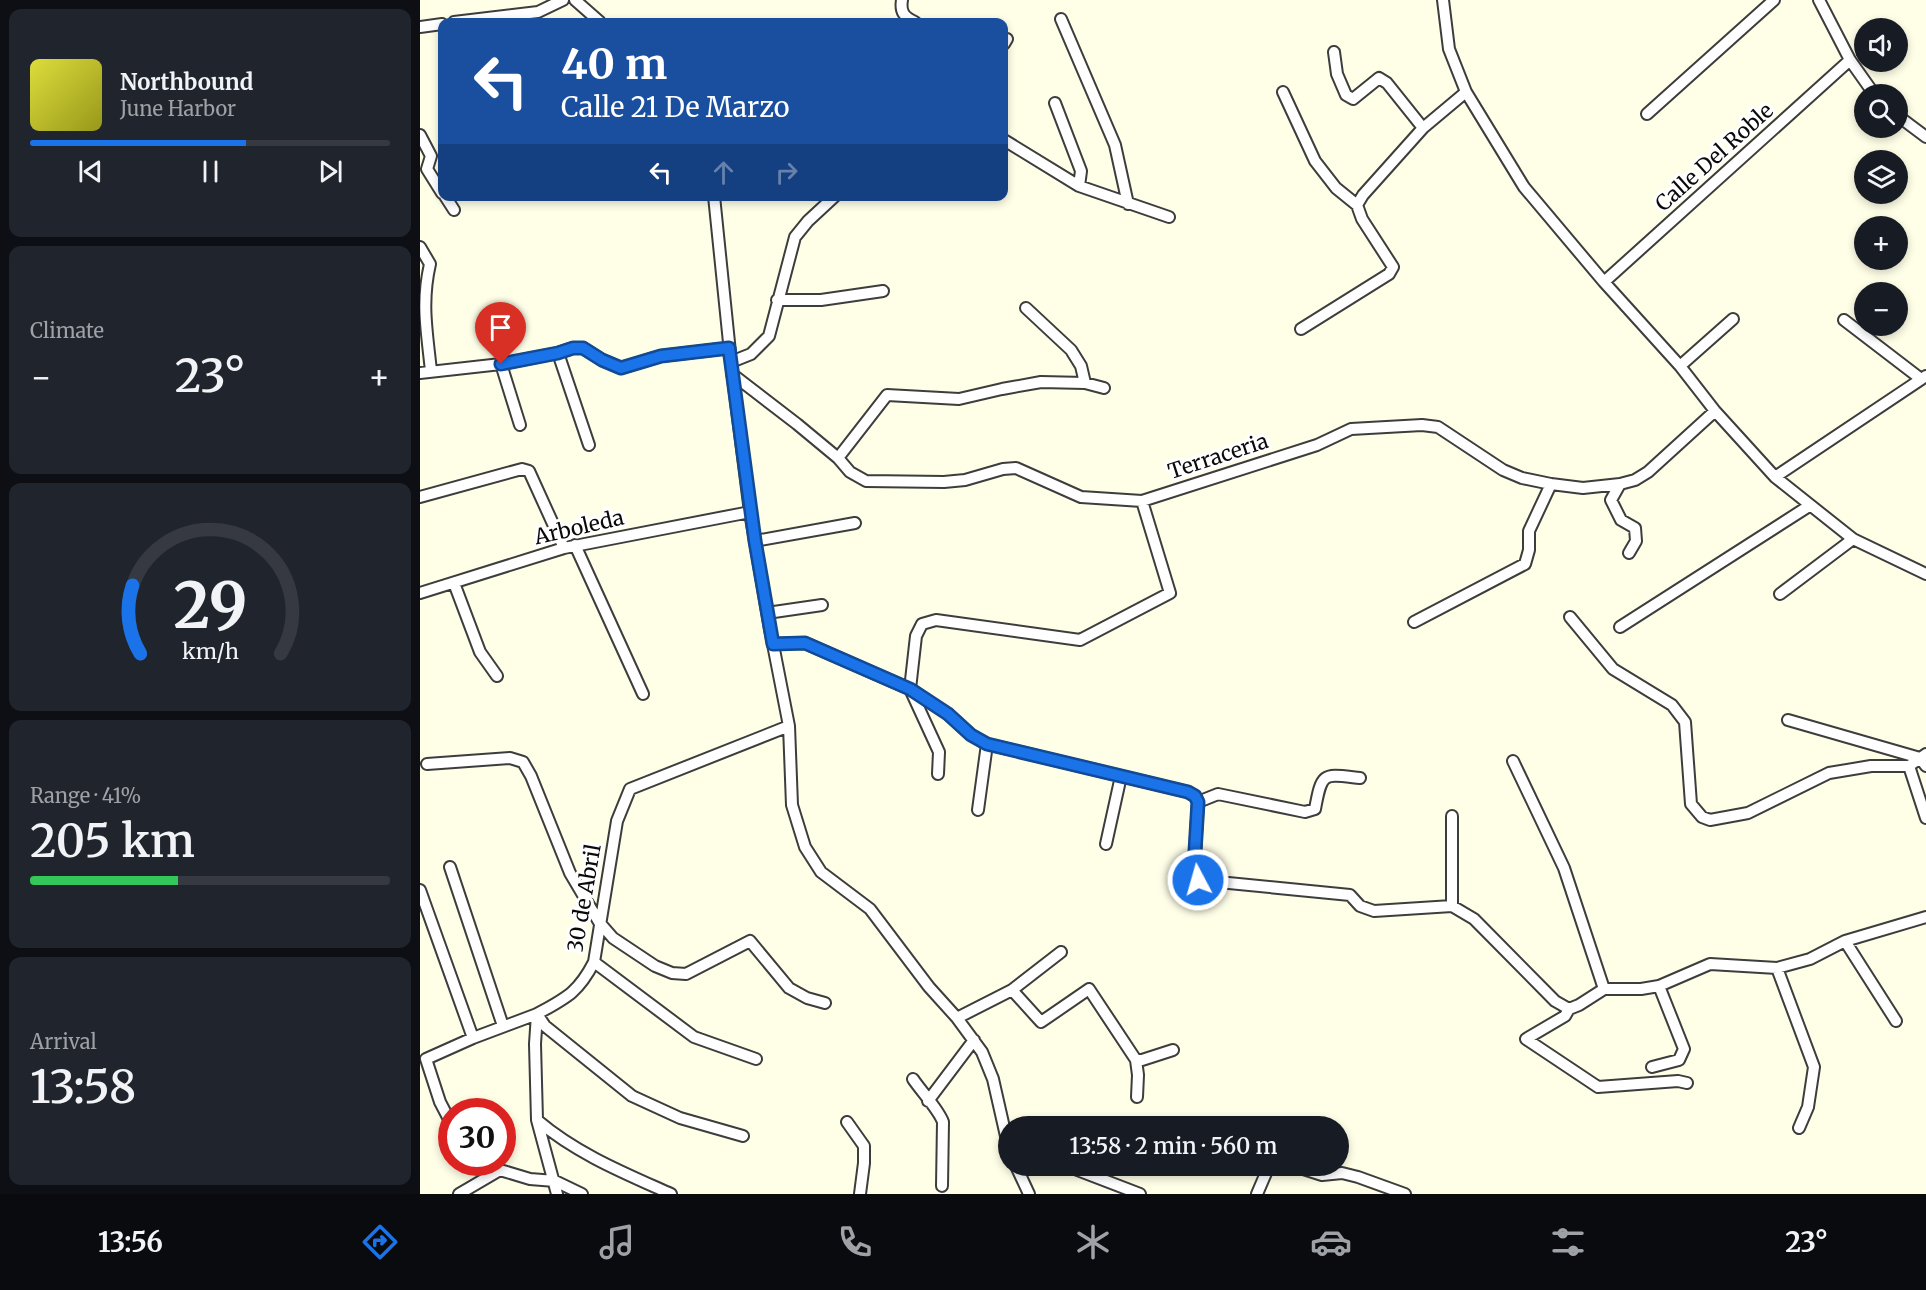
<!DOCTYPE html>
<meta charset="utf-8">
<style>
body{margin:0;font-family:Merriweather,serif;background:#20242c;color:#f1f3f6;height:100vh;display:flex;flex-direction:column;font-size:22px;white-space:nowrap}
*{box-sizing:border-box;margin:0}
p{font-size:20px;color:#9ea1a6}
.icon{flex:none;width:33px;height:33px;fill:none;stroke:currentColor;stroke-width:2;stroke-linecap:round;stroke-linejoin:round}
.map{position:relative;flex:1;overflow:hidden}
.drawer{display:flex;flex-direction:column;gap:9px;padding:9px;background:#0d0f14;width:420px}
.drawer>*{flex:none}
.guide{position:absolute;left:18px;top:18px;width:570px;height:183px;border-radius:12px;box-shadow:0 3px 9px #0003;background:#1a4fa0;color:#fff;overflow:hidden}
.tools{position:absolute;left:1434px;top:18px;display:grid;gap:12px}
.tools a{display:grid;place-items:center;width:54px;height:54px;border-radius:50%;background:#171b24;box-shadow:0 3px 9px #0003;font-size:30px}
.speed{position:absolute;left:18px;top:1098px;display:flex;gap:12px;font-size:30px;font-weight:700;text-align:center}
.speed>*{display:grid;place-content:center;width:78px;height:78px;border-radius:50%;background:#171b24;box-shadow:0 3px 9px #0003;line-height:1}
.speed .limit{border:9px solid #d22;background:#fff;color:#111}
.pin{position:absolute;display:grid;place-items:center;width:51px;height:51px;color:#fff;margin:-62px -26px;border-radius:50% 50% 50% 0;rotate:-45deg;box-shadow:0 0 6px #0007}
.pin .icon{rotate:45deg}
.me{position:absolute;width:66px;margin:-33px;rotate:354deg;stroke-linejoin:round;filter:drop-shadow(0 0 4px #0008)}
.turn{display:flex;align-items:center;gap:21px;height:126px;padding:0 24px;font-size:27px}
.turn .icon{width:78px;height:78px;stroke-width:2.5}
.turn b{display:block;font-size:42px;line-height:51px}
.lanes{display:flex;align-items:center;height:57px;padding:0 24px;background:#0003;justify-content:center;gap:30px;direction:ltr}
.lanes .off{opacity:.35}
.big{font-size:45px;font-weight:600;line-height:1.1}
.drawer .card{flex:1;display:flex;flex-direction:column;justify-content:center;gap:9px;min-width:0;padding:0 21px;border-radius:12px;background:#20242c}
.drawer .dial{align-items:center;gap:0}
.dial svg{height:156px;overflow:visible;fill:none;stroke:#363941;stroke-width:7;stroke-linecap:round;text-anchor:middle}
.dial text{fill:#f1f3f6;stroke:none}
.song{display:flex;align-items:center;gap:18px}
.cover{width:72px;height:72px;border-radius:9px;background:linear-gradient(135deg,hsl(60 70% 55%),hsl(60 70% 35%))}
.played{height:6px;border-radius:3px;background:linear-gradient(90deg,#1a73e8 60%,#363941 60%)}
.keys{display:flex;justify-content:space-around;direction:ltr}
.heat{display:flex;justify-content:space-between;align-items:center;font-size:33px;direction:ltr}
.charge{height:9px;border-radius:4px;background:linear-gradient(90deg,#34c759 41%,#363941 0)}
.trip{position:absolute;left:578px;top:1116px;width:351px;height:60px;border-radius:30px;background:#171b24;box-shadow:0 3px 9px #0003;font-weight:600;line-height:60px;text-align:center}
.tab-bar{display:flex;height:96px;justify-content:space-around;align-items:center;background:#090b0e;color:#9ea1a6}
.tab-bar .icon{width:42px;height:42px}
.tab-bar .active{color:#1a73e8}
.tab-bar b{font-size:27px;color:#f1f3f6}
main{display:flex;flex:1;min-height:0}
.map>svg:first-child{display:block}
</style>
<main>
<section class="drawer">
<div class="card">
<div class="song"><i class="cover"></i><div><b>Northbound</b><p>June Harbor</p></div></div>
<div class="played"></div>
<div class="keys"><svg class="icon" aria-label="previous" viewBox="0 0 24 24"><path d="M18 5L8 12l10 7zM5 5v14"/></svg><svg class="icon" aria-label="pause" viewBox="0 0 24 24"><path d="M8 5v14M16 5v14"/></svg><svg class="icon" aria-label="next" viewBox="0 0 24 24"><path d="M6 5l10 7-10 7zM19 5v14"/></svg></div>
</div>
<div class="card"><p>Climate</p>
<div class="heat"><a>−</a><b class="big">23°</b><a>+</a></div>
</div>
<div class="card dial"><svg viewBox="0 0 100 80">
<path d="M14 69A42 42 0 1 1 86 69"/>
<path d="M14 69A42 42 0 0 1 10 34" stroke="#1a73e8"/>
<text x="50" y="56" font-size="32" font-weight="700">29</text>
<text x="50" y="72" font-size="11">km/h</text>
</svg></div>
<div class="card"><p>Range · 41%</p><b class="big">205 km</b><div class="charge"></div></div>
<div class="card"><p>Arrival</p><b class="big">13:58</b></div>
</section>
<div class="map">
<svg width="1506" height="1194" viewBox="0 0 1506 1194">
<rect width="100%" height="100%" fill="#fffee7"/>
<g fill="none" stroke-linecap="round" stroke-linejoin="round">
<defs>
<path id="minor" d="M 155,0 L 180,22
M 482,0 C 480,12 484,17 495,22
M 1023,0 L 1029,49 L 1046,92 L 1104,187 L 1184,282 L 1260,366 L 1295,411 L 1355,477 L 1433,539 L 1506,574
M 1399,0 L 1430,60 L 1454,94
M 641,19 L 695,145 L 708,204
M 34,22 L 118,12 L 143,0
M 0,27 L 22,24
M 584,44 L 587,39
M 914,52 L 917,74 L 926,95 L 933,99 L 959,78 L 967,83 L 1003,128
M 863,92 L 895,161 L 916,188 L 937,205 L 942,219 L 973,267 L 969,274 L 881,329
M 635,103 L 661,171 L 659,186
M 1227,114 L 1354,0
M 1478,116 L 1506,137
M 0,135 L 11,156 L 7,169 L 22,193
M 584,140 L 659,186 L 749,217
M 25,196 L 34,210
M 294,196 L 311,362 L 330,512 L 350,629 L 369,726 L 372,805 L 385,847 L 401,872 L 450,909 L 509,987 L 537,1018 L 562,1052 L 573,1079 L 588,1145
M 937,205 L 943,195 L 1003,128 L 1046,92
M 0,247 L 10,264 C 1,303 7,332 11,371
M 1184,282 L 1430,60
M 357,300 L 401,300 L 463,291
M 606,308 L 651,350 L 661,366 L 665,383
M 1424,320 L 1501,379
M 138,353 L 169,445
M 311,362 L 331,354 L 349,336 L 375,237 L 388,221 L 415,196
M 81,364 L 100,425
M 1260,366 L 1313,319
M 0,373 L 81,364 L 138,353 L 153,348 L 163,348 L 182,360 L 201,368 L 241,356 L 309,348
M 312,374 L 377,424 L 418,458 L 430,472 L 446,481 L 524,482 L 545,480 L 583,469 L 596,468 L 661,497 L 722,501 L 897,445 L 931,429 L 1002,425 L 1018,427 L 1083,470 L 1102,478 L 1131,484 L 1163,488 L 1200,484 L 1215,480 L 1228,472 L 1295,411
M 418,458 L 467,395 L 539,399 L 582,389 L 621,382 L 665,383 L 684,388
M 1355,477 L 1506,376
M 1200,484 L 1191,500 L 1201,520 L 1215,528 L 1216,541 L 1209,553
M 0,497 L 102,469 L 109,471 L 144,548
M 335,541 L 435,523
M 155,545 L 223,694
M 34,583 L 60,652 L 77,676
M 0,593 L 144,548 L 330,512
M 1360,594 L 1433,539
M 347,613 L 402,605
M 1150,617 L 1193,669 L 1252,705 L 1265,722 L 1271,804 L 1282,817 L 1290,820 L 1328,813 L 1409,773 L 1451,766 L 1489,766 L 1506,754
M 994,622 L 1105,564 L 1109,550 L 1109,531 L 1131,484
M 1200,627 L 1389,506
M 353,644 L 385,643 L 490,689 L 528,714 L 551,735 L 567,744 L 768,792 L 775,796 L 778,802 L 774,868 L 778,880 L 930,895 L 940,906 L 954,911 L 1032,906 L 1054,919 L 1135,1001 L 1149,1009 L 1159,1005 L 1184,989 L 1221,989 L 1239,986 L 1290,964 L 1357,968 L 1390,959 L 1425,941 L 1506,917
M 1368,720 L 1500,758 L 1506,766
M 1093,761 L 1144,868 L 1184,989
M 7,764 L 90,758 L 103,762 L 111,776 L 150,873 L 179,922 L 193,938 L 235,966 L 252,973 L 266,974 L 330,941 L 369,988 L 387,998 L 405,1003
M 1489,766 L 1506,818
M 518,774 L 519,752 L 490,689 L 496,636 L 502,624 L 516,620 L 660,640 L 750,593 L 722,501
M 778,802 L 798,794 L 885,812 L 895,809 C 902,771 903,774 940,778
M 558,810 L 567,744
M 686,844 L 701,776
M 30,867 L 83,1026
M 0,890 L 53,1038
M 1032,906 L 1032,816
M 1425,941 L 1476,1021
M 174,962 L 274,1037 L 336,1059
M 1357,968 L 1394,1067 L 1388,1107 L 1379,1128
M 592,990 L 621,1022 L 669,989 L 716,1060 L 722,1060 L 753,1050
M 1149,1009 L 1145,1016 L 1106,1039 L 1178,1087 L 1258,1081 L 1267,1083
M 537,1018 L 592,990 L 641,952
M 716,1060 L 718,1075 L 717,1097
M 1232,1067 L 1259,1060 L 1264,1049 L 1239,986
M 493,1079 C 501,1091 519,1110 523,1122 L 522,1186
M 508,1101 L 554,1040
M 117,1120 C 157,1154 204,1173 251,1194
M 427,1122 L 444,1146 L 444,1163 L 440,1194
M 32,1125 L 20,1102 L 6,1059 L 53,1038 L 117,1014 L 125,1026 L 212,1096 L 260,1118 L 323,1136
M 69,1162 L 80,1170 L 110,1179 L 135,1181 L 162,1194
M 596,1166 L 609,1194
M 647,1166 L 720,1194
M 874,1166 L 902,1175 L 922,1173 L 938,1177 L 985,1194
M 39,1194 L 80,1170
M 137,1194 L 117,1120 L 115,1044 L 117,1014 C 146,998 158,993 174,962 L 197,821 L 210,789 L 369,726
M 837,1194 L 849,1166"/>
</defs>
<use href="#minor" stroke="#3d3d3d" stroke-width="14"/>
<use href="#minor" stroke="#fff" stroke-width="10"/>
</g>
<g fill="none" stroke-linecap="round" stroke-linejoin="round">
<defs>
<path id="route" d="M 81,364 L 138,353 L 153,348 L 163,348 L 182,360 L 201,368 L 241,356 L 309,348 L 335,541 L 353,644 L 385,643 L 490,689 L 528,714 L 551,735 L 567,744 L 768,792 L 775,796 L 778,802 L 774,868 L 778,880"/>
</defs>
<use href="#route" stroke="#114b97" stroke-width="15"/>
<use href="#route" stroke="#1a73e8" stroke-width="10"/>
</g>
<g text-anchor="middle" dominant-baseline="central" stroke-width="6" stroke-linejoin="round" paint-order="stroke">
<g font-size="21" fill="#0a0a0a" stroke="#fff">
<text transform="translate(1294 157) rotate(-42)">Calle Del Roble</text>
<text transform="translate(798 456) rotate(-18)">Terraceria</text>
<text transform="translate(159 527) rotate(-13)">Arboleda</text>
<text transform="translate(164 898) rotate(-80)">30 de Abril</text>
</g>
</g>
</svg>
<div class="tools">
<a><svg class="icon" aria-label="sound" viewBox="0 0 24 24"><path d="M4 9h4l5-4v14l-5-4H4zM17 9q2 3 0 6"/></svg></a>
<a><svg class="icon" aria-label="search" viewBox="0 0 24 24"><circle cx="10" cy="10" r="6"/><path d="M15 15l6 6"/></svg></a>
<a><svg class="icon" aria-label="layers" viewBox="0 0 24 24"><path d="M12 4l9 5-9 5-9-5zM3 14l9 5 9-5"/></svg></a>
<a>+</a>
<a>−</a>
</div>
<div class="speed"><div class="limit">30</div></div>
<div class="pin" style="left:81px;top:364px;background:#d93025"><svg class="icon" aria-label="arrive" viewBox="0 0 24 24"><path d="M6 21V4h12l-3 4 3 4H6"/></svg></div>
<svg class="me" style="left:778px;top:880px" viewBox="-20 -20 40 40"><circle r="17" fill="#1a73e8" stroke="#fff" stroke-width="3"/><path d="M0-11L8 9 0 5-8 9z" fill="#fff"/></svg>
<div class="trip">13:58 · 2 min · 560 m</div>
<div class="guide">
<div class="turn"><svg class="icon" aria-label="left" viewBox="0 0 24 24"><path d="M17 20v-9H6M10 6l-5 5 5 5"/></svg><div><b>40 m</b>Calle 21 De Marzo</div></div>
<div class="lanes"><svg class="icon" aria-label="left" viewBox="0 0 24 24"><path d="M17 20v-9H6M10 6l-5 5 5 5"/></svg><svg class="icon off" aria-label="ahead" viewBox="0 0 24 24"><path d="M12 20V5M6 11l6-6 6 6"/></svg><svg class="icon off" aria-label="right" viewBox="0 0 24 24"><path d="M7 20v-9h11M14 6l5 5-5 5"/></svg></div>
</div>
</div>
</main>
<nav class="tab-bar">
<b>13:56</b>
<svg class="icon active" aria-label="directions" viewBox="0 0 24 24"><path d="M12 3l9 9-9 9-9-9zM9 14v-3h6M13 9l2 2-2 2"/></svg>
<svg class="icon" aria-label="music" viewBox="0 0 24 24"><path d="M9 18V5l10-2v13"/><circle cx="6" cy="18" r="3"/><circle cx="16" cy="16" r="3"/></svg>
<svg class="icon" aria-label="phone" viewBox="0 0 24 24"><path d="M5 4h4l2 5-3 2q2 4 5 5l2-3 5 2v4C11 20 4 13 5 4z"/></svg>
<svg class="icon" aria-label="climate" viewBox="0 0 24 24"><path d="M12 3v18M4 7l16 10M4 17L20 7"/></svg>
<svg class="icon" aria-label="car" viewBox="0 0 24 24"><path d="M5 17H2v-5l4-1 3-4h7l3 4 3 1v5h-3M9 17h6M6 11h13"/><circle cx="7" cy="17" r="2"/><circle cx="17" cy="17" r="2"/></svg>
<svg class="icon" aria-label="filters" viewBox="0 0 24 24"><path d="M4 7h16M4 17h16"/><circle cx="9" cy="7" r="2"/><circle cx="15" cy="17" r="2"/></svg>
<b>23°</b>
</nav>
